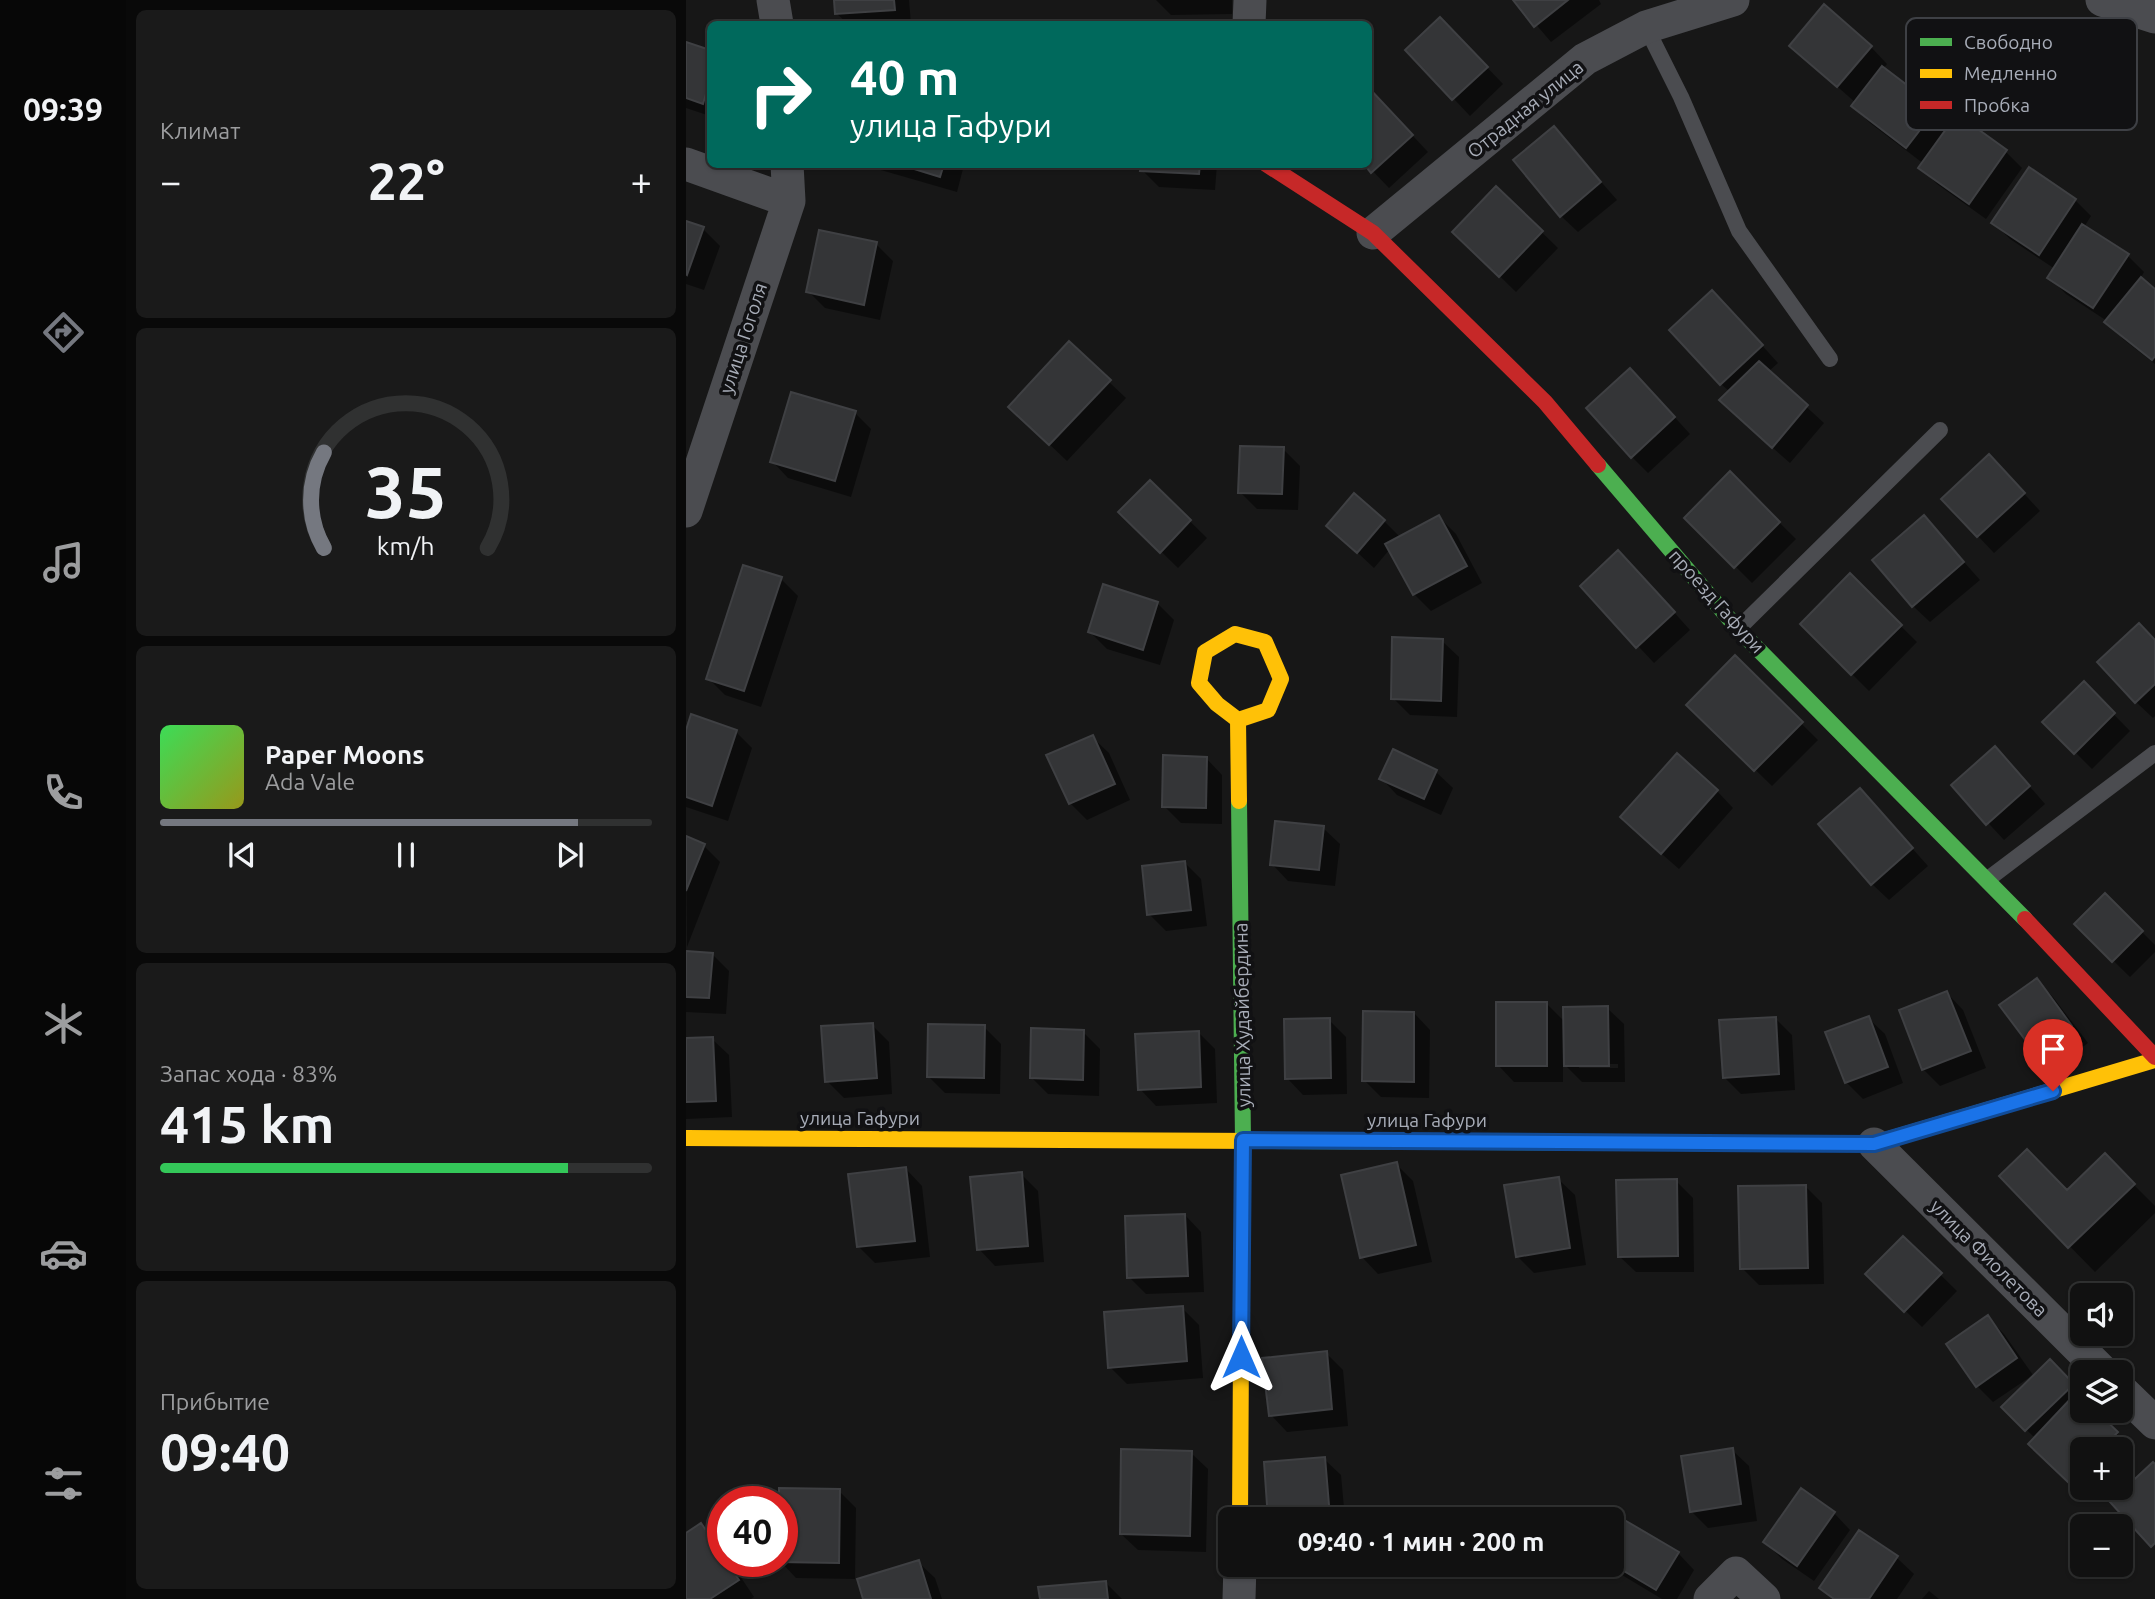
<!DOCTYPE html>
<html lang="ru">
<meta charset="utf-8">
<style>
body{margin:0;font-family:Ubuntu,sans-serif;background:#1a1a1a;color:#f1f3f6;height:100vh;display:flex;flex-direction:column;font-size:26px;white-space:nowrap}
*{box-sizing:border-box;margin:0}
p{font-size:23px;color:#9c9d9f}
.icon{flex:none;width:38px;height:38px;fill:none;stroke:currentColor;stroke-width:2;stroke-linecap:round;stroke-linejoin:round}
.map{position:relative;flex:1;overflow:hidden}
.side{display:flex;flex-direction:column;gap:10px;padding:10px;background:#090909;width:560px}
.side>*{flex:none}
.top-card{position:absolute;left:21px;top:21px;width:665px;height:147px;border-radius:10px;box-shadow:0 2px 5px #0004,0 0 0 2px #303131;background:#00695c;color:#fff;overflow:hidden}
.fabs{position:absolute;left:1384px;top:1283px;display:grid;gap:14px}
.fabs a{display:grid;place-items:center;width:63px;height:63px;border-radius:10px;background:#111;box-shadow:0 2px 5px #0004,0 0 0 2px #303131;font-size:35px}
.speed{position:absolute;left:21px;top:1486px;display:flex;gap:14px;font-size:35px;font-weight:700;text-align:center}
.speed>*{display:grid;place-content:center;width:91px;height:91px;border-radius:50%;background:#111;box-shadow:0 2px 5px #0004,0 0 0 2px #303131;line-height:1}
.speed .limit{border:10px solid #d22;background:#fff;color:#111}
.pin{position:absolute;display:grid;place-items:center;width:60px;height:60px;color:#fff;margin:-72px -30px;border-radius:50% 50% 50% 0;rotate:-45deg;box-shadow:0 0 7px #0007}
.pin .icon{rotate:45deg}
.me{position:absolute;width:77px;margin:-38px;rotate:0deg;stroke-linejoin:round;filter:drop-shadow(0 0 5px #0008)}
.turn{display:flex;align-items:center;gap:24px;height:147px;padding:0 28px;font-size:32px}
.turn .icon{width:91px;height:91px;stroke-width:2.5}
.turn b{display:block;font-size:49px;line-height:60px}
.big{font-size:52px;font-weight:700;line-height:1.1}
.side .widget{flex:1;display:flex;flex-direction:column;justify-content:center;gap:10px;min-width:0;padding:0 24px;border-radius:10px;background:#1a1a1a}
.side .dial{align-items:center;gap:0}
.dial svg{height:182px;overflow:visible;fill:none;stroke:#303131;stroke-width:7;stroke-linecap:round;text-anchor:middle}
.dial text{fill:#f1f3f6;stroke:none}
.song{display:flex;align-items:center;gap:21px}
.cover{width:84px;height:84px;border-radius:10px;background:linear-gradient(135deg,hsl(130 70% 55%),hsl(60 70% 35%))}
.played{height:7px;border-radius:4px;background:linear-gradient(90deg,#757880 85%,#303131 85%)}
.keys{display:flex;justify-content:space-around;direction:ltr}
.heat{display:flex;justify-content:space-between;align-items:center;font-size:38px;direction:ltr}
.charge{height:10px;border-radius:5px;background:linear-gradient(90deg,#34c759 83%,#303131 0)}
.trip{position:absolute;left:532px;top:1507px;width:406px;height:70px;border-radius:10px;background:#111;box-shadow:0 2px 5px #0004,0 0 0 2px #303131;font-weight:700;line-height:70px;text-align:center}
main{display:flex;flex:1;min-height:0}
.tabs{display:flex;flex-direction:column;width:126px;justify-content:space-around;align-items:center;background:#070707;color:#9c9d9f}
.tabs .icon{width:49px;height:49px}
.tabs .active{color:#757880}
.tabs b{font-size:32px;color:#f1f3f6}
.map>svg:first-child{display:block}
</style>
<main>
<nav class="tabs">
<b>09:39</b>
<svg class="icon active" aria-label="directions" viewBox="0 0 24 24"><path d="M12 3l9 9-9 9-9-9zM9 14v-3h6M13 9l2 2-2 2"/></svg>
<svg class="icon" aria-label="music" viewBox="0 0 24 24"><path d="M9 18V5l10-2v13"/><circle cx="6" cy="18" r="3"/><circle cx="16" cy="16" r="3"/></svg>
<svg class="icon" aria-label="phone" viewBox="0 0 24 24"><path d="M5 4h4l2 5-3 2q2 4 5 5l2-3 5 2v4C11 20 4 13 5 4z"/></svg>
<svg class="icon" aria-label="climate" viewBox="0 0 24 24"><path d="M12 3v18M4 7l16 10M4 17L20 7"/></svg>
<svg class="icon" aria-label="car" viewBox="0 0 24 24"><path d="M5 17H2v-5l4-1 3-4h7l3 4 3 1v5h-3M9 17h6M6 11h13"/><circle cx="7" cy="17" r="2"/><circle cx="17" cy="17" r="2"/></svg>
<svg class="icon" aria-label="filters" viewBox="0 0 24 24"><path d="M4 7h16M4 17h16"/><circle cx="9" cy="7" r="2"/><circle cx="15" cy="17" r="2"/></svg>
</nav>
<section class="side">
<div class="widget"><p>Климат</p>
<div class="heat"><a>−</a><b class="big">22°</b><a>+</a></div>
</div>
<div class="widget dial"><svg viewBox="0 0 100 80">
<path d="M14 69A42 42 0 1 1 86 69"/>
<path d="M14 69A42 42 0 0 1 14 27" stroke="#757880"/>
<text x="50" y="56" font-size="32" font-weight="700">35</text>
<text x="50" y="72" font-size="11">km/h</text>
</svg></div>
<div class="widget">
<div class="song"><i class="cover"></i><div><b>Paper Moons</b><p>Ada Vale</p></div></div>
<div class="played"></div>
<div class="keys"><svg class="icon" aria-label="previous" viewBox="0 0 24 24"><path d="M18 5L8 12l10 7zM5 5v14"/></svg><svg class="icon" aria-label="pause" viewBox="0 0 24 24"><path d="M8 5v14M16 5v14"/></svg><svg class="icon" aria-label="next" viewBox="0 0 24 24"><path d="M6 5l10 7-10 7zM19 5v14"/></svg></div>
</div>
<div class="widget"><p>Запас хода · 83%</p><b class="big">415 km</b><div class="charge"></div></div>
<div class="widget"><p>Прибытие</p><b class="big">09:40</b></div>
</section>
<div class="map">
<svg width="1469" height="1599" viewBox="0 0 1469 1599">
<rect width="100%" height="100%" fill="#171717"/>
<path fill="#0007" fill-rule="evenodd" d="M 149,0 L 223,0 L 225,24 L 162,24 L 150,13 Z
M 470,0 L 546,0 L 546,14 L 485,15 Z
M 829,0 L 913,0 L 915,4 L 865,42 Z
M 771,36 L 817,84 L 784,116 L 722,50 Z
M 0,44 L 24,52 L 24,116 L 0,108 Z
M 1105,46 L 1185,47 L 1201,64 L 1197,69 L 1250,109 L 1265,125 L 1271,117 L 1320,152 L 1336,168 L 1300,219 L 1251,184 L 1235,168 L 1238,164 L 1184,123 L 1167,106 L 1170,103 Z
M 682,88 L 742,152 L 703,188 L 680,164 L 682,164 Z
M 868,128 L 931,200 L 892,232 L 875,216 Z
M 174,164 L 277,164 L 278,165 L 271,192 Z
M 456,164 L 531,164 L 529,190 L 473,187 L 456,170 Z
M 810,188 L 872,248 L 830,292 L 785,248 Z
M 1389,200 L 1405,216 L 1398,227 L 1441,255 L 1458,272 L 1454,279 L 1469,291 L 1469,364 L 1437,339 L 1421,321 L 1380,294 L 1363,277 L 1369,269 L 1324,239 L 1308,223 Z
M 0,223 L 17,229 L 34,246 L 18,290 L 0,284 Z
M 190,244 L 207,261 L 194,320 L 139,308 L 122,291 Z
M 1043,309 L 1092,363 L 1082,372 L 1138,423 L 1104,463 L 1052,417 L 1044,392 L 1035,384 Z
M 423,382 L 440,398 L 381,461 L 341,423 Z
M 961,387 L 1004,434 L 962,473 L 946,457 Z
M 169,413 L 185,429 L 165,497 L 102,478 L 86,461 Z
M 597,449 L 614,466 L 612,510 L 571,509 L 554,492 Z
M 1319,473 L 1354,511 L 1308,553 L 1257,499 Z
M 1044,474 L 1110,539 L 1066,583 L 1001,518 Z
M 464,482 L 521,538 L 492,568 L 435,512 Z
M 753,517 L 770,534 L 796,583 L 745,611 L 728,594 L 704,549 L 688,568 L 643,526 L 698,521 L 715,538 Z
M 1238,517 L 1294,580 L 1244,622 L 1227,606 Z
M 949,569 L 1004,630 L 968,663 L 896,586 Z
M 1164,576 L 1231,642 L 1183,691 L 1116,624 Z
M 95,579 L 112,596 L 75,707 L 39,695 L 22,678 Z
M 471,603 L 488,620 L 474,665 L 421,649 L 404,632 Z
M 756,641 L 773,657 L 771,717 L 724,715 L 707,698 Z
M 1469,641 L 1469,716 L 1467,718 L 1450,702 Z
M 1049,658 L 1132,740 L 1086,786 L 1003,705 Z
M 1398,684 L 1444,731 L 1406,769 L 1359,722 Z
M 50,732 L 66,748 L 42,821 L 0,807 L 0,735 Z
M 406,737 L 423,753 L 444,800 L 401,820 L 384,803 Z
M 708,751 L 750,772 L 767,788 L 755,815 L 711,795 L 695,778 Z
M 520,758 L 536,775 L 536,824 L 495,823 L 478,806 Z
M 1325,765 L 1359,804 L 1318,840 L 1267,785 Z
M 1174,790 L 1242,866 L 1203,900 L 1186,884 Z
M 1031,791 L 1047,808 L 993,869 L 953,834 Z
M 637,828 L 654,844 L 649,886 L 602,881 L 586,864 Z
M 0,838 L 18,846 L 34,862 L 1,947 Z
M 499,863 L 515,879 L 521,926 L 480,931 L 463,914 Z
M 1419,895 L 1469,945 L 1469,952 L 1444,977 L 1390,924 Z
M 0,952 L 26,954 L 43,971 L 40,1014 L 0,1012 Z
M 1350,980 L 1367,997 L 1402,1043 L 1367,1069 L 1350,1052 L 1316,1006 Z
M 1261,993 L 1277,1010 L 1300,1068 L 1254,1086 L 1237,1069 Z
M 861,1004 L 879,1022 L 921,1008 L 938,1024 L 939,1082 L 896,1082 L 877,1063 L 877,1082 L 828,1082 L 812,1065 ZM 893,1064 L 932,1064 L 932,1068 L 893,1068 Z
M 728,1013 L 744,1030 L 743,1098 L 695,1097 L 678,1080 Z
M 1089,1018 L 1106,1035 L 1109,1090 L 1055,1094 L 1038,1077 Z
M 1182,1018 L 1199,1034 L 1217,1083 L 1177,1099 L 1160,1082 Z
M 643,1020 L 660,1037 L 661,1094 L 617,1095 L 601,1078 Z
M 186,1025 L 203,1042 L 206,1094 L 158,1098 L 141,1081 Z
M 298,1027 L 315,1044 L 314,1094 L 259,1093 L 243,1077 Z
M 397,1032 L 414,1049 L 413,1096 L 362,1094 L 345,1077 Z
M 512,1032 L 529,1049 L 531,1103 L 470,1106 L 454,1089 Z
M 26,1039 L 43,1055 L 46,1117 L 0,1119 L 0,1040 Z
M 1419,1156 L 1469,1206 L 1469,1213 L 1409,1272 L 1315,1176 L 1381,1192 Z
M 710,1164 L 727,1181 L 746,1262 L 692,1274 L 676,1257 Z
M 220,1169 L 236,1186 L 244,1257 L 189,1263 L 172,1246 Z
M 335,1174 L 352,1191 L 358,1262 L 309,1266 L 293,1249 Z
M 872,1179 L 889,1195 L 900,1265 L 848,1273 L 831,1256 Z
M 990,1181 L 1007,1198 L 1008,1272 L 950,1272 L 933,1256 Z
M 1119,1186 L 1136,1203 L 1138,1284 L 1073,1285 L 1056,1268 Z
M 499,1215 L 515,1232 L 518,1292 L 460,1294 L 443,1277 Z
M 1217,1238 L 1271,1291 L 1236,1327 L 1182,1274 Z
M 496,1308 L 513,1325 L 517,1378 L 441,1384 L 424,1367 Z
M 1302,1318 L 1318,1334 L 1347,1375 L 1307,1402 L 1291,1386 Z
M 640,1353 L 657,1370 L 662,1426 L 601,1432 L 585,1415 Z
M 1364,1362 L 1396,1395 L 1396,1410 L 1430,1433 L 1447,1450 L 1435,1462 L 1435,1449 L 1396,1449 L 1396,1488 L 1411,1488 L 1401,1498 L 1361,1460 L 1349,1438 L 1317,1407 Z
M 1046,1450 L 1063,1466 L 1071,1521 L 1022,1528 L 1005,1511 Z
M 505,1453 L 522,1469 L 520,1552 L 452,1550 L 435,1534 Z
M 638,1459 L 655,1475 L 659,1519 L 584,1519 L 580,1464 Z
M 153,1491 L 170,1508 L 169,1579 L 110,1578 L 94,1561 L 96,1561 Z
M 1148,1513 L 1164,1530 L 1128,1581 L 1096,1559 L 1079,1542 Z
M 935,1520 L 992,1553 L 1008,1570 L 991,1599 L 976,1599 L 931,1572 L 923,1564 L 926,1564 L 926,1536 Z
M 15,1525 L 37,1550 L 37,1561 L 44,1561 L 68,1597 L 65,1599 L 0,1599 L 0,1535 Z
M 1174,1532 L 1211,1558 L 1228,1574 L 1211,1599 L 1146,1599 L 1135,1588 Z
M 232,1562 L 249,1578 L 256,1599 L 179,1599 Z
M 419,1582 L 436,1599 L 355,1599 Z
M 1243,1591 L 1253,1599 L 1236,1599 Z"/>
<path fill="#343537" stroke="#3f4043" stroke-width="2" d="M 148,0 L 208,0 L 209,10 L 149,14 Z
M 827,0 L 882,0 L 848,27 Z
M 1138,4 L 1186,46 L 1151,87 L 1103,46 Z
M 754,17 L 802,67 L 766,100 L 719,50 Z
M 0,42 L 24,50 L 24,80 L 17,104 L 0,98 Z
M 1196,66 L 1251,108 L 1220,148 L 1165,106 Z
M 682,87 L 727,135 L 685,173 L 678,164 L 682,164 Z
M 1271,114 L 1321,150 L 1283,204 L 1232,168 Z
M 868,126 L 915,182 L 874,217 L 827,160 Z
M 212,164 L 258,164 L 254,177 Z
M 455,164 L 514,164 L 513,174 L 454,171 Z
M 1343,167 L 1390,199 L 1353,255 L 1305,223 Z
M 810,186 L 857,231 L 813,277 L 766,232 Z
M 0,221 L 18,227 L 1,275 L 0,274 Z
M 1396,224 L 1443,254 L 1407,308 L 1361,278 Z
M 133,230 L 191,242 L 178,305 L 120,292 Z
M 1455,277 L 1469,289 L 1469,356 L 1466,360 L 1418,322 Z
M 1026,290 L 1077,345 L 1034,385 L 983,330 Z
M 383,341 L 425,380 L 363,445 L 322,407 Z
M 1073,361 L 1122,405 L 1086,448 L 1033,400 Z
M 944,368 L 989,417 L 945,458 L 900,408 Z
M 105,392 L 170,411 L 149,481 L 84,462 Z
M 554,446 L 598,447 L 596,494 L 552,493 Z
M 1303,454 L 1339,493 L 1291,537 L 1255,499 Z
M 1044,471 L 1094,522 L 1048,568 L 998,518 Z
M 464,480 L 505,520 L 474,553 L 432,512 Z
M 668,493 L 699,520 L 671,553 L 640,526 Z
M 753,515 L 781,566 L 727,595 L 699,544 Z
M 1238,515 L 1278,562 L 1226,607 L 1186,560 Z
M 932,550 L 989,612 L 950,648 L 894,586 Z
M 57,565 L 96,577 L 58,691 L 20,679 Z
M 1164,573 L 1216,625 L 1165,675 L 1114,624 Z
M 417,584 L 472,602 L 457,650 L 402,632 Z
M 1453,623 L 1469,640 L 1469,684 L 1449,703 L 1411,662 Z
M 706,637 L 757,639 L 755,701 L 705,699 Z
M 1049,655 L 1117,722 L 1068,771 L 1000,705 Z
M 1398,681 L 1429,713 L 1388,754 L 1356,722 Z
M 5,714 L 51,730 L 26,806 L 0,797 L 0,730 Z
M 407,735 L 429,784 L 383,804 L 360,755 Z
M 1309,746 L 1344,786 L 1300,825 L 1265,785 Z
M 707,749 L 751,770 L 738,799 L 693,779 Z
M 991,753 L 1032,790 L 975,854 L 934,817 Z
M 477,755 L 521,757 L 520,808 L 476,807 Z
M 1174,788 L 1227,848 L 1185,885 L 1132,824 Z
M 589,821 L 638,826 L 633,870 L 584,865 Z
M 0,836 L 19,844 L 0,891 Z
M 499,861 L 505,910 L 461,915 L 456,866 Z
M 1419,893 L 1457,931 L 1426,962 L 1388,924 Z
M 0,951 L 27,953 L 23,998 L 0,997 Z
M 1351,978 L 1386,1026 L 1349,1053 L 1313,1005 Z
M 1261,991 L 1285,1051 L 1236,1070 L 1213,1010 Z
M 810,1002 L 861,1002 L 861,1066 L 810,1066 Z
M 922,1006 L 923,1066 L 878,1066 L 877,1007 Z
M 677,1011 L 728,1012 L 728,1082 L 676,1081 Z
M 1183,1016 L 1202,1067 L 1159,1083 L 1139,1032 Z
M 1090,1017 L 1093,1074 L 1037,1078 L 1033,1020 Z
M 644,1018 L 645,1078 L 599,1079 L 598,1019 Z
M 187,1023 L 191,1078 L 139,1082 L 135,1026 Z
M 242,1024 L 299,1025 L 298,1078 L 241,1077 Z
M 345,1028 L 398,1030 L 397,1080 L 344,1078 Z
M 513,1031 L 515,1087 L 452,1090 L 449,1034 Z
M 27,1037 L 30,1101 L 0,1102 L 0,1038 Z
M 1341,1149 L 1381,1190 L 1419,1153 L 1449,1184 L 1382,1248 L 1313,1176 Z
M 711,1162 L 730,1245 L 674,1258 L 655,1175 Z
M 220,1167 L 229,1241 L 171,1247 L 162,1174 Z
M 336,1172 L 342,1246 L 291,1250 L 284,1177 Z
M 873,1177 L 884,1248 L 830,1257 L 818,1185 Z
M 991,1179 L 992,1256 L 932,1257 L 930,1180 Z
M 1120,1185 L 1122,1268 L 1054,1269 L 1052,1186 Z
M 499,1214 L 502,1276 L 441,1278 L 439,1216 Z
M 1217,1236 L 1256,1273 L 1218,1312 L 1179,1274 Z
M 497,1306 L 501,1361 L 422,1368 L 418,1312 Z
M 1302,1315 L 1331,1358 L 1290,1387 L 1260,1344 Z
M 641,1351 L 646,1409 L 583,1416 L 576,1358 Z
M 1364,1359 L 1388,1384 L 1339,1431 L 1315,1407 Z
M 1390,1393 L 1396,1399 L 1396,1410 L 1409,1410 L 1432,1432 L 1416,1449 L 1396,1449 L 1396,1469 L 1383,1483 L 1342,1444 Z
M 1047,1448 L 1055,1504 L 1004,1512 L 995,1456 Z
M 435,1449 L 506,1451 L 504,1536 L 434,1534 Z
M 639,1457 L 644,1517 L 582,1519 L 578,1462 Z
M 1467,1462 L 1469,1464 L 1469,1543 L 1465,1547 L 1424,1502 Z
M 93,1488 L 154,1489 L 153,1563 L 92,1562 L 96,1561 L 96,1502 L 93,1502 Z
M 1115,1488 L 1149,1512 L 1111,1566 L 1077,1542 Z
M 935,1518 L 993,1552 L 970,1590 L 926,1564 L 926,1533 Z
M 15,1523 L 37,1555 L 37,1561 L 40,1561 L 53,1580 L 24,1599 L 0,1599 L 0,1533 Z
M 1173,1530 L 1212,1556 L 1183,1599 L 1148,1599 L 1133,1588 Z
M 233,1560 L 245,1599 L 177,1599 L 171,1579 Z
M 420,1581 L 422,1599 L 354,1599 L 352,1587 Z"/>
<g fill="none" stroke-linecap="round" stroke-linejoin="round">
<path stroke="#4b4c50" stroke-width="16" d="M 960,27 L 995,97 L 1053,231 L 1144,359
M 1052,629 L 1254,430
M 1302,879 L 1469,753"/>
<path stroke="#4b4c50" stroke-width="33" d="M 87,0 L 91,24
M 1416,0 L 1469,17
M 563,24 L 564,0
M 0,164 L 103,201
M 687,233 L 899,59 L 960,27 L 1047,0
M 0,511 L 103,201 L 101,164
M 1188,1144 L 1417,1372
M 1435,1390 L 1469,1423
M 553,1599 L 554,1564
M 1024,1599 L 1050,1573 L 1078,1599"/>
<path stroke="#4caf50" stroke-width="16" d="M 912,465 L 1052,629 L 1339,919
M 553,801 L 557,1141 L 555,1350
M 573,1141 L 1188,1144 L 1200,1140"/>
<path stroke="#ffc107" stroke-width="16" d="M 552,720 L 531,704 L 513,683 L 519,652 L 549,634 L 579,642 L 595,679 L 582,710 L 552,720 L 553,801
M 0,1138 L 573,1141
M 1200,1140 L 1469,1060
M 554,1519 L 555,1350"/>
<path stroke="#c62828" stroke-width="16" d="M 580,164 L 687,233 L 859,402 L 912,465
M 1339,919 L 1469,1057"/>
</g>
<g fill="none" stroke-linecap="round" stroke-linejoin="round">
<defs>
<path id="route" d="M 555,1357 L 557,1140 L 1188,1144 L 1367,1091"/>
</defs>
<use href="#route" stroke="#114b97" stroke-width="18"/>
<use href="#route" stroke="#1a73e8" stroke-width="12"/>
</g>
<g text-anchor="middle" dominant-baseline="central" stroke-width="7" stroke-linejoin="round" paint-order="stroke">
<g font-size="19" fill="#a8adb8" stroke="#111113">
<text transform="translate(839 109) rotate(-39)">Отрадная улица</text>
<text transform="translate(57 338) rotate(-72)">улица Гоголя</text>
<text transform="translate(1031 601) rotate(48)">проезд Гафури</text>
<text transform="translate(556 1015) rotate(-91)">улица Худайбердина</text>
<text x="174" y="1118">улица Гафури</text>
<text x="741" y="1120">улица Гафури</text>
<text transform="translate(1303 1258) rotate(45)">улица Фиолетова</text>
</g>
</g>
<rect x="1220" y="18" width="231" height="112" rx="10" fill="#111113" stroke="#3e4045" stroke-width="2"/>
<rect x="1234" y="38" width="32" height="8" fill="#4caf50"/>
<rect x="1234" y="69" width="32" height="9" fill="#ffc107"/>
<rect x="1234" y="101" width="32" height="8" fill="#c62828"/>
<g font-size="19" fill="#a8adb8">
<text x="1278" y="49">Свободно</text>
<text x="1278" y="80">Медленно</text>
<text x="1278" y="112">Пробка</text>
</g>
</svg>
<div class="fabs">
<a><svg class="icon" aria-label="sound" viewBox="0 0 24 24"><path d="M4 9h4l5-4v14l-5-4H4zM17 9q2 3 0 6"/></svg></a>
<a><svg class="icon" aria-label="layers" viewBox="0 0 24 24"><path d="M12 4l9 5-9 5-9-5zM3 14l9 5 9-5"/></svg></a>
<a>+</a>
<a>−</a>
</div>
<div class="speed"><div class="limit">40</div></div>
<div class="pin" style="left:1367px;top:1091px;background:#d93025"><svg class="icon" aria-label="arrive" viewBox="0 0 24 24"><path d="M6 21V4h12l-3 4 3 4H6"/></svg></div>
<svg class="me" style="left:555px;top:1357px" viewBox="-20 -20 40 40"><path d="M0-17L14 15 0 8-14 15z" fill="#1a73e8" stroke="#fff" stroke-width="4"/></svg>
<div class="trip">09:40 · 1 мин · 200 m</div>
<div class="top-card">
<div class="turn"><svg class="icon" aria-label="right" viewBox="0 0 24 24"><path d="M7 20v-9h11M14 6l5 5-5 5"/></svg><div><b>40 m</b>улица Гафури</div></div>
</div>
</div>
</main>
